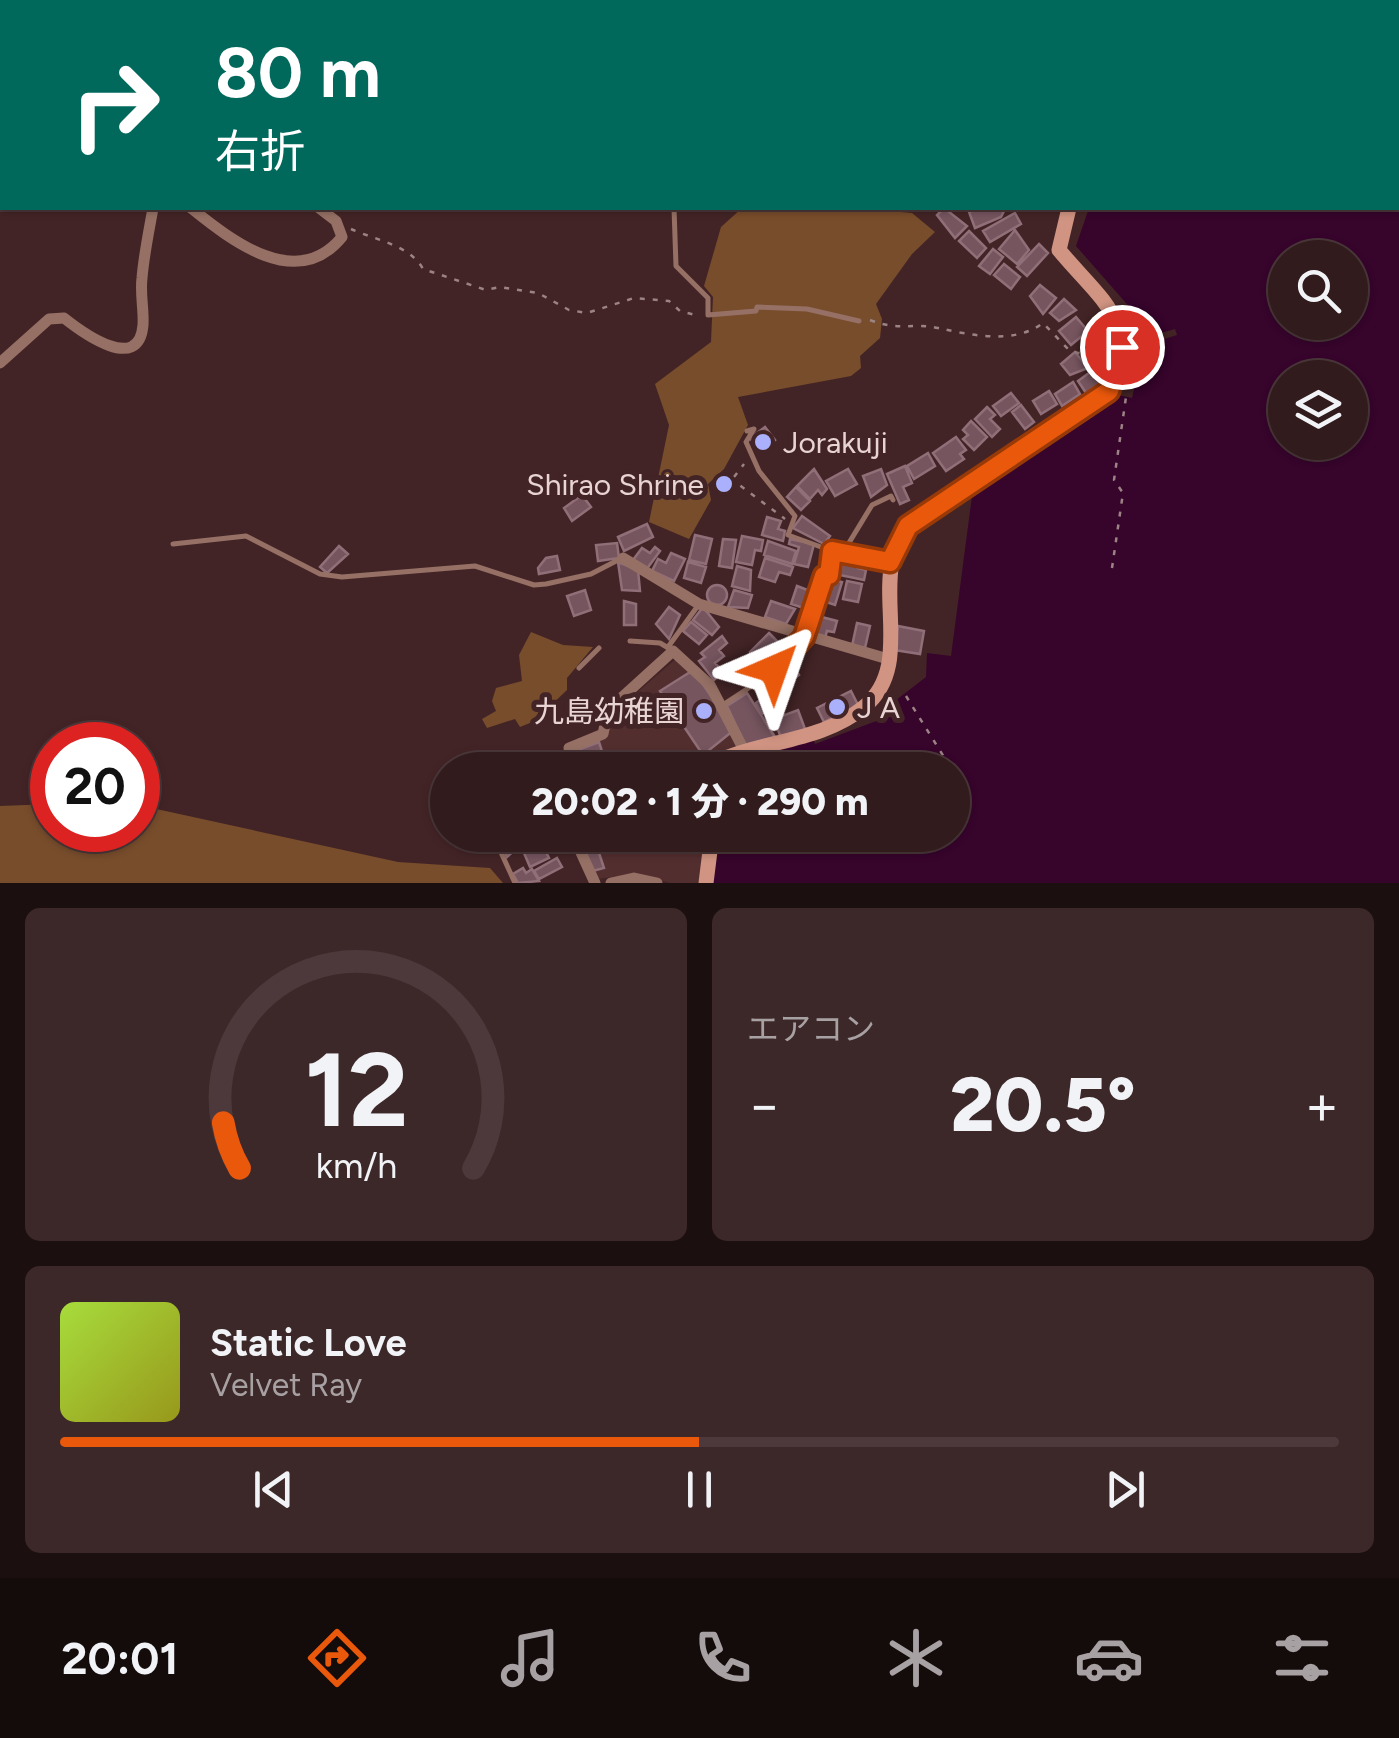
<!DOCTYPE html>
<html lang="ja">
<meta charset="utf-8">
<style>
body{margin:0;font-family:Figtree,"Noto Sans JP",sans-serif;background:#3d2829;color:#f1f3f6;height:100vh;display:flex;flex-direction:column;font-size:38px;white-space:nowrap}
*{box-sizing:border-box;margin:0}
p{font-size:32px;color:#a8a1a3}
.icon{flex:none;width:55px;height:55px;fill:none;stroke:currentColor;stroke-width:2;stroke-linecap:round;stroke-linejoin:round}
.map{position:relative;height:883px;overflow:hidden}
.panel{display:flex;flex-direction:column;gap:25px;padding:25px;background:#1c0f0f;flex:1}
.panel>*{flex:none}
.top-card{position:absolute;left:0px;top:0px;width:1400px;height:210px;box-shadow:0 2px 8px #0004,0 0 0 2px #4d393b;background:#00695c;color:#fff;overflow:hidden}
.tools{position:absolute;left:1268px;top:240px;display:grid;gap:20px}
.tools a{display:grid;place-items:center;width:100px;height:100px;border-radius:50%;background:#321b1c;box-shadow:0 2px 8px #0004,0 0 0 2px #4d393b;font-size:50px}
.speed{position:absolute;left:30px;top:722px;display:flex;gap:20px;font-size:50px;font-weight:700;text-align:center}
.speed>*{display:grid;place-content:center;width:130px;height:130px;border-radius:50%;background:#321b1c;box-shadow:0 2px 8px #0004,0 0 0 2px #4d393b;line-height:1}
.speed .limit{border:15px solid #d22;background:#fff;color:#111}
.pin{position:absolute;display:grid;place-items:center;width:85px;height:85px;color:#fff;margin:-42px;border:5px solid #fff;border-radius:50%;box-shadow:0 2px 10px #0007}
.me{position:absolute;width:110px;margin:-55px;rotate:43deg;stroke-linejoin:round;filter:drop-shadow(0 0 8px #0008)}
.turn{display:flex;align-items:center;gap:35px;height:210px;padding:0 50px;font-size:45px}
.turn .icon{width:130px;height:130px;stroke-width:2.5}
.turn b{display:block;font-size:70px;line-height:85px}
.big{font-size:75px;font-weight:800;line-height:1.1}
.panel .tile{flex:1;display:flex;flex-direction:column;justify-content:center;gap:15px;min-width:0;padding:0 35px;border-radius:15px;background:#3d2829}
.panel .dial{align-items:center;gap:0}
.dial svg{height:260px;overflow:visible;fill:none;stroke:#4d393b;stroke-width:7;stroke-linecap:round;text-anchor:middle}
.dial text{fill:#f1f3f6;stroke:none}
.song{display:flex;align-items:center;gap:30px}
.cover{width:120px;height:120px;border-radius:15px;background:linear-gradient(135deg,hsl(80 70% 55%),hsl(60 70% 35%))}
.played{height:10px;border-radius:5px;background:linear-gradient(90deg,#ea580c 50%,#4d393b 50%)}
.keys{display:flex;justify-content:space-around;direction:ltr}
.heat{display:flex;justify-content:space-between;align-items:center;font-size:55px;direction:ltr}
.panel .tiles{flex:1;display:grid;gap:25px;grid-template-columns:1fr 1fr}
.tile:last-child{grid-column:span 2}
.trip{position:absolute;left:430px;top:752px;width:540px;height:100px;border-radius:50px;background:#321b1c;box-shadow:0 2px 8px #0004,0 0 0 2px #4d393b;font-weight:800;line-height:100px;text-align:center}
.menu{display:flex;height:160px;justify-content:space-around;align-items:center;background:#140b0b;color:#a8a1a3}
.menu .icon{width:70px;height:70px}
.menu .current{color:#ea580c}
.menu b{font-size:45px;color:#f1f3f6}
.map>svg:first-child{display:block}
</style>
<div class="map">
<svg width="1399" height="883" viewBox="0 0 1399 883">
<rect width="100%" height="100%" fill="#432426"/>
<path fill="#532e2f" d="M 677,658 L 696,674 L 741,747 L 721,753 L 714,770 L 581,770 L 575,751 L 607,734 L 610,716 Z
M 577,835 L 707,835 L 701,877 L 697,883 L 670,883 L 636,874 L 596,879 Z"/>
<path fill="#784d2c" d="M 742,208 L 900,208 L 901,212 L 912,213 L 935,232 L 912,254 L 876,304 L 882,319 L 880,338 L 860,356 L 861,368 L 851,376 L 738,397 L 748,425 L 724,469 L 708,484 L 711,500 L 689,539 L 649,522 L 669,425 L 655,384 L 711,342 L 713,297 L 704,286 L 721,227 Z
M 531,632 L 563,645 L 593,647 L 567,678 L 567,690 L 546,710 L 547,716 L 520,727 L 515,719 L 487,728 L 482,719 L 496,711 L 492,701 L 496,688 L 522,681 L 519,655 Z
M 52,804 L 52,830 L 138,830 L 138,805 L 398,862 L 490,868 L 503,883 L 0,883 L 0,806 Z"/>
<path fill="#37042c" fill-rule="evenodd" d="M 1155,0 L 1399,0 L 1399,883 L 711,883 L 716,835 L 952,835 L 952,770 L 725,770 L 732,762 L 813,739 L 815,744 L 895,714 L 891,704 L 926,677 L 927,653 L 951,656 L 972,496 L 1114,394 L 1132,398 L 1145,345 L 1177,335 L 1175,329 L 1154,335 L 1076,246 L 1089,208 L 1398,208 L 1398,2 ZM 1285,258 L 1350,258 L 1350,322 L 1285,322 ZM 1285,378 L 1350,378 L 1350,442 L 1285,442 Z"/>
<path fill="#76555f" stroke="#916f79" stroke-width="2.5" d="M 944,208 L 967,226 L 955,238 L 937,215 Z
M 980,208 L 1002,208 L 1004,211 L 1001,217 L 975,228 L 969,212 Z
M 1015,213 L 1021,224 L 990,242 L 983,231 Z
M 1015,230 L 1029,250 L 1017,264 L 999,249 Z
M 969,231 L 986,248 L 977,258 L 959,241 Z
M 1039,244 L 1048,253 L 1027,276 L 1017,267 Z
M 993,249 L 1003,257 L 990,274 L 979,266 Z
M 1004,264 L 1020,277 L 1011,289 L 994,275 Z
M 1040,285 L 1056,298 L 1043,314 L 1030,296 Z
M 1064,299 L 1076,310 L 1059,321 L 1050,313 Z
M 1076,317 L 1088,331 L 1071,345 L 1059,331 Z
M 1084,338 L 1108,350 L 1106,358 L 1081,351 Z
M 1075,352 L 1088,368 L 1070,375 L 1061,364 Z
M 1093,370 L 1102,382 L 1086,393 L 1078,381 Z
M 1073,382 L 1080,394 L 1062,406 L 1055,394 Z
M 1049,391 L 1057,404 L 1041,414 L 1033,401 Z
M 1011,393 L 1019,403 L 1001,416 L 993,406 Z
M 1021,405 L 1034,422 L 1025,429 L 1012,412 Z
M 987,407 L 995,415 L 990,419 L 1000,429 L 992,437 L 975,419 Z
M 971,421 L 987,437 L 974,450 L 963,439 L 968,435 L 963,430 Z
M 765,427 L 775,440 L 760,451 L 750,438 Z
M 956,437 L 966,450 L 960,454 L 964,459 L 946,471 L 933,453 Z
M 928,453 L 935,466 L 914,479 L 907,466 Z
M 905,466 L 912,483 L 903,487 L 909,500 L 900,504 L 887,474 Z
M 814,469 L 827,489 L 822,495 L 818,490 L 810,499 L 797,486 Z
M 848,469 L 857,484 L 835,496 L 826,481 Z
M 881,469 L 887,485 L 871,497 L 863,476 Z
M 796,487 L 810,501 L 801,510 L 787,497 Z
M 582,495 L 591,507 L 572,521 L 564,508 Z
M 802,516 L 830,536 L 824,544 L 793,528 Z
M 767,517 L 781,521 L 778,529 L 785,531 L 783,541 L 762,535 Z
M 647,524 L 653,537 L 624,551 L 618,537 Z
M 695,535 L 712,539 L 706,564 L 689,560 Z
M 742,536 L 763,540 L 761,551 L 755,550 L 752,565 L 736,562 Z
M 723,539 L 736,540 L 732,568 L 719,566 Z
M 790,539 L 814,544 L 808,567 L 794,564 L 799,547 L 789,544 Z
M 768,541 L 796,551 L 792,564 L 764,555 Z
M 617,543 L 619,558 L 598,561 L 596,545 Z
M 339,546 L 348,554 L 327,573 L 320,567 Z
M 655,547 L 660,551 L 646,570 L 633,560 L 642,548 L 650,553 Z
M 671,553 L 685,559 L 674,581 L 652,571 L 658,559 L 666,563 Z
M 844,555 L 861,559 L 858,568 L 866,570 L 864,580 L 840,575 Z
M 557,556 L 560,570 L 539,574 L 538,568 L 546,558 Z
M 765,558 L 793,567 L 790,575 L 779,572 L 775,582 L 759,577 Z
M 618,562 L 638,570 L 640,591 L 622,590 Z
M 688,562 L 706,567 L 701,583 L 684,578 Z
M 737,566 L 751,570 L 750,591 L 732,586 Z
M 827,578 L 842,582 L 835,605 L 820,600 Z
M 847,581 L 862,584 L 858,602 L 843,599 Z
M707 595a10 10 0 1 1 20 0a10 10 0 1 1-20 0Z
M 797,586 L 813,592 L 807,609 L 791,604 Z
M 585,590 L 591,610 L 574,616 L 567,596 Z
M 734,590 L 752,595 L 748,608 L 728,607 Z
M 624,601 L 636,604 L 636,625 L 624,625 Z
M 771,601 L 795,609 L 786,624 L 765,617 Z
M 669,607 L 680,615 L 669,639 L 656,624 Z
M 703,607 L 719,627 L 712,635 L 693,620 Z
M 814,615 L 837,621 L 834,632 L 827,631 L 825,638 L 809,634 Z
M 691,622 L 707,635 L 699,644 L 683,631 Z
M 857,623 L 870,626 L 865,648 L 852,646 Z
M 898,626 L 924,631 L 920,654 L 894,650 Z
M 769,633 L 780,644 L 770,654 L 777,661 L 768,670 L 750,652 Z
M 722,636 L 727,643 L 719,650 L 724,656 L 715,663 L 723,672 L 714,680 L 699,661 L 705,657 L 701,653 Z
M 749,655 L 759,667 L 753,672 L 758,677 L 748,686 L 733,668 Z
M 789,661 L 799,675 L 785,685 L 775,671 Z
M 690,672 L 696,674 L 734,730 L 703,755 L 660,691 Z
M 774,675 L 782,687 L 767,697 L 773,707 L 762,714 L 756,703 L 761,699 L 754,688 Z
M 851,691 L 858,705 L 824,722 L 817,708 Z
M 747,693 L 775,737 L 745,745 L 727,706 Z
M 798,710 L 805,729 L 781,738 L 774,719 Z
M 599,742 L 608,770 L 581,770 L 575,751 Z
M 504,835 L 525,835 L 527,839 L 507,857 L 498,838 Z
M 577,835 L 593,835 L 604,868 L 589,872 Z
M 542,844 L 549,858 L 530,867 L 524,853 Z
M 557,858 L 562,867 L 539,879 L 534,871 Z
M 523,868 L 526,873 L 532,869 L 539,881 L 518,883 L 513,874 Z"/>
<g fill="none" stroke-linecap="round" stroke-linejoin="round">
<path stroke="#9c8384" stroke-width="2.5" stroke-dasharray="5 8" stroke-linecap="butt" d="M 663,0 L 719,0
M 351,229 C 375,240 410,245 423,269 L 486,290 L 500,287 L 538,293 L 569,310 L 587,313 L 634,298 L 669,301 L 680,311 L 699,316
M 870,320 C 901,332 911,322 938,328 C 971,335 1014,345 1043,323 L 1069,350 L 1102,361
M 734,477 L 744,464
M 730,478 L 785,519
M 1112,568 L 1123,493 L 1114,480 L 1126,397
M 906,696 L 952,770
M 952,771 L 965,791"/>
<path stroke="#967065" stroke-width="5" d="M 674,208 L 676,266 L 708,298 L 708,315 L 756,311 L 757,307 L 807,309 L 859,321
M 747,431 L 754,429 L 746,442 L 759,471 L 795,516 L 788,535 L 832,551
M 173,544 L 246,536 L 320,574 L 342,577 L 475,566 L 534,585 L 546,584 L 591,574 L 620,559
M 844,551 L 872,505 L 891,496 L 893,500
M 630,641 L 660,643 L 670,649
M 668,647 L 697,607
M 579,668 L 599,648
M 723,705 C 751,686 786,667 802,636
M 440,807 L 448,804
M 493,835 L 515,883"/>
<path stroke="#967065" stroke-width="11" d="M 349,2 L 352,0
M 191,208 C 232,241 297,292 342,237 L 336,221 L 319,208
M 0,363 L 49,319 L 64,318 C 83,333 139,374 143,325 C 144,310 140,294 142,278 C 144,254 149,231 153,208
M 623,558 L 699,604 L 888,659
M 804,637 L 825,576 L 829,575 L 832,551 L 890,562
M 576,770 L 569,748 L 603,734 L 608,710 L 673,651 L 710,685 L 745,752
M 573,835 L 595,883
M 611,883 L 634,878 L 657,883"/>
<path stroke="#d19482" stroke-width="15" d="M 1120,2 L 1120,0
M 720,770 L 728,757 C 773,740 825,739 864,707 C 923,659 857,566 918,518 L 1109,391 C 1139,319 1102,302 1059,250 L 1069,208
M 706,883 L 712,835"/>
</g>
<g fill="none" stroke-linecap="round" stroke-linejoin="round">
<defs>
<path id="route" d="M 774,669 L 804,637 L 824,576 L 829,575 L 832,551 L 890,562 L 908,526 L 1109,391 L 1122,347"/>
</defs>
<use href="#route" stroke="#983908" stroke-width="25"/>
<use href="#route" stroke="#ea580c" stroke-width="18"/>
</g>
<g fill="#aab0fb" stroke="#432426" stroke-width="4">
<circle cx="763" cy="442" r="10"/>
<circle cx="724" cy="484" r="10"/>
<circle cx="837" cy="707" r="10"/>
<circle cx="704" cy="711" r="10"/>
</g>
<g text-anchor="middle" dominant-baseline="central" stroke-width="10" stroke-linejoin="round" paint-order="stroke">
<g font-size="30" fill="#e9d4d4" stroke="#432426" text-anchor="start">
<text x="783" y="442">Jorakuji</text>
<text x="704" y="484" text-anchor="end">Shirao Shrine</text>
<text x="857" y="707">J A</text>
<text x="684" y="711" text-anchor="end">九島幼稚園</text>
</g>
</g>
</svg>
<div class="tools">
<a><svg class="icon" aria-label="search" viewBox="0 0 24 24"><circle cx="10" cy="10" r="6"/><path d="M15 15l6 6"/></svg></a>
<a><svg class="icon" aria-label="layers" viewBox="0 0 24 24"><path d="M12 4l9 5-9 5-9-5zM3 14l9 5 9-5"/></svg></a>
</div>
<div class="speed"><div class="limit">20</div></div>
<div class="pin" style="left:1122px;top:347px;background:#d93025"><svg class="icon" aria-label="arrive" viewBox="0 0 24 24"><path d="M6 21V4h12l-3 4 3 4H6"/></svg></div>
<svg class="me" style="left:774px;top:669px" viewBox="-20 -20 40 40"><path d="M0-17L14 15 0 8-14 15z" fill="#ea580c" stroke="#fff" stroke-width="4"/></svg>
<div class="trip">20:02 · 1 分 · 290 m</div>
<div class="top-card">
<div class="turn"><svg class="icon" aria-label="right" viewBox="0 0 24 24"><path d="M7 20v-9h11M14 6l5 5-5 5"/></svg><div><b>80 m</b>右折</div></div>
</div>
</div>
<section class="panel">
<div class="tiles">
<div class="tile dial"><svg viewBox="0 0 100 80">
<path d="M14 69A42 42 0 1 1 86 69"/>
<path d="M14 69A42 42 0 0 1 9 55" stroke="#ea580c"/>
<text x="50" y="56" font-size="32" font-weight="700">12</text>
<text x="50" y="72" font-size="11">km/h</text>
</svg></div>
<div class="tile"><p>エアコン</p>
<div class="heat"><a>−</a><b class="big">20.5°</b><a>+</a></div>
</div>
<div class="tile">
<div class="song"><i class="cover"></i><div><b>Static Love</b><p>Velvet Ray</p></div></div>
<div class="played"></div>
<div class="keys"><svg class="icon" aria-label="previous" viewBox="0 0 24 24"><path d="M18 5L8 12l10 7zM5 5v14"/></svg><svg class="icon" aria-label="pause" viewBox="0 0 24 24"><path d="M8 5v14M16 5v14"/></svg><svg class="icon" aria-label="next" viewBox="0 0 24 24"><path d="M6 5l10 7-10 7zM19 5v14"/></svg></div>
</div>
</div>
</section>
<nav class="menu">
<b>20:01</b>
<svg class="icon current" aria-label="directions" viewBox="0 0 24 24"><path d="M12 3l9 9-9 9-9-9zM9 14v-3h6M13 9l2 2-2 2"/></svg>
<svg class="icon" aria-label="music" viewBox="0 0 24 24"><path d="M9 18V5l10-2v13"/><circle cx="6" cy="18" r="3"/><circle cx="16" cy="16" r="3"/></svg>
<svg class="icon" aria-label="phone" viewBox="0 0 24 24"><path d="M5 4h4l2 5-3 2q2 4 5 5l2-3 5 2v4C11 20 4 13 5 4z"/></svg>
<svg class="icon" aria-label="climate" viewBox="0 0 24 24"><path d="M12 3v18M4 7l16 10M4 17L20 7"/></svg>
<svg class="icon" aria-label="car" viewBox="0 0 24 24"><path d="M5 17H2v-5l4-1 3-4h7l3 4 3 1v5h-3M9 17h6M6 11h13"/><circle cx="7" cy="17" r="2"/><circle cx="17" cy="17" r="2"/></svg>
<svg class="icon" aria-label="filters" viewBox="0 0 24 24"><path d="M4 7h16M4 17h16"/><circle cx="9" cy="7" r="2"/><circle cx="15" cy="17" r="2"/></svg>
</nav>
